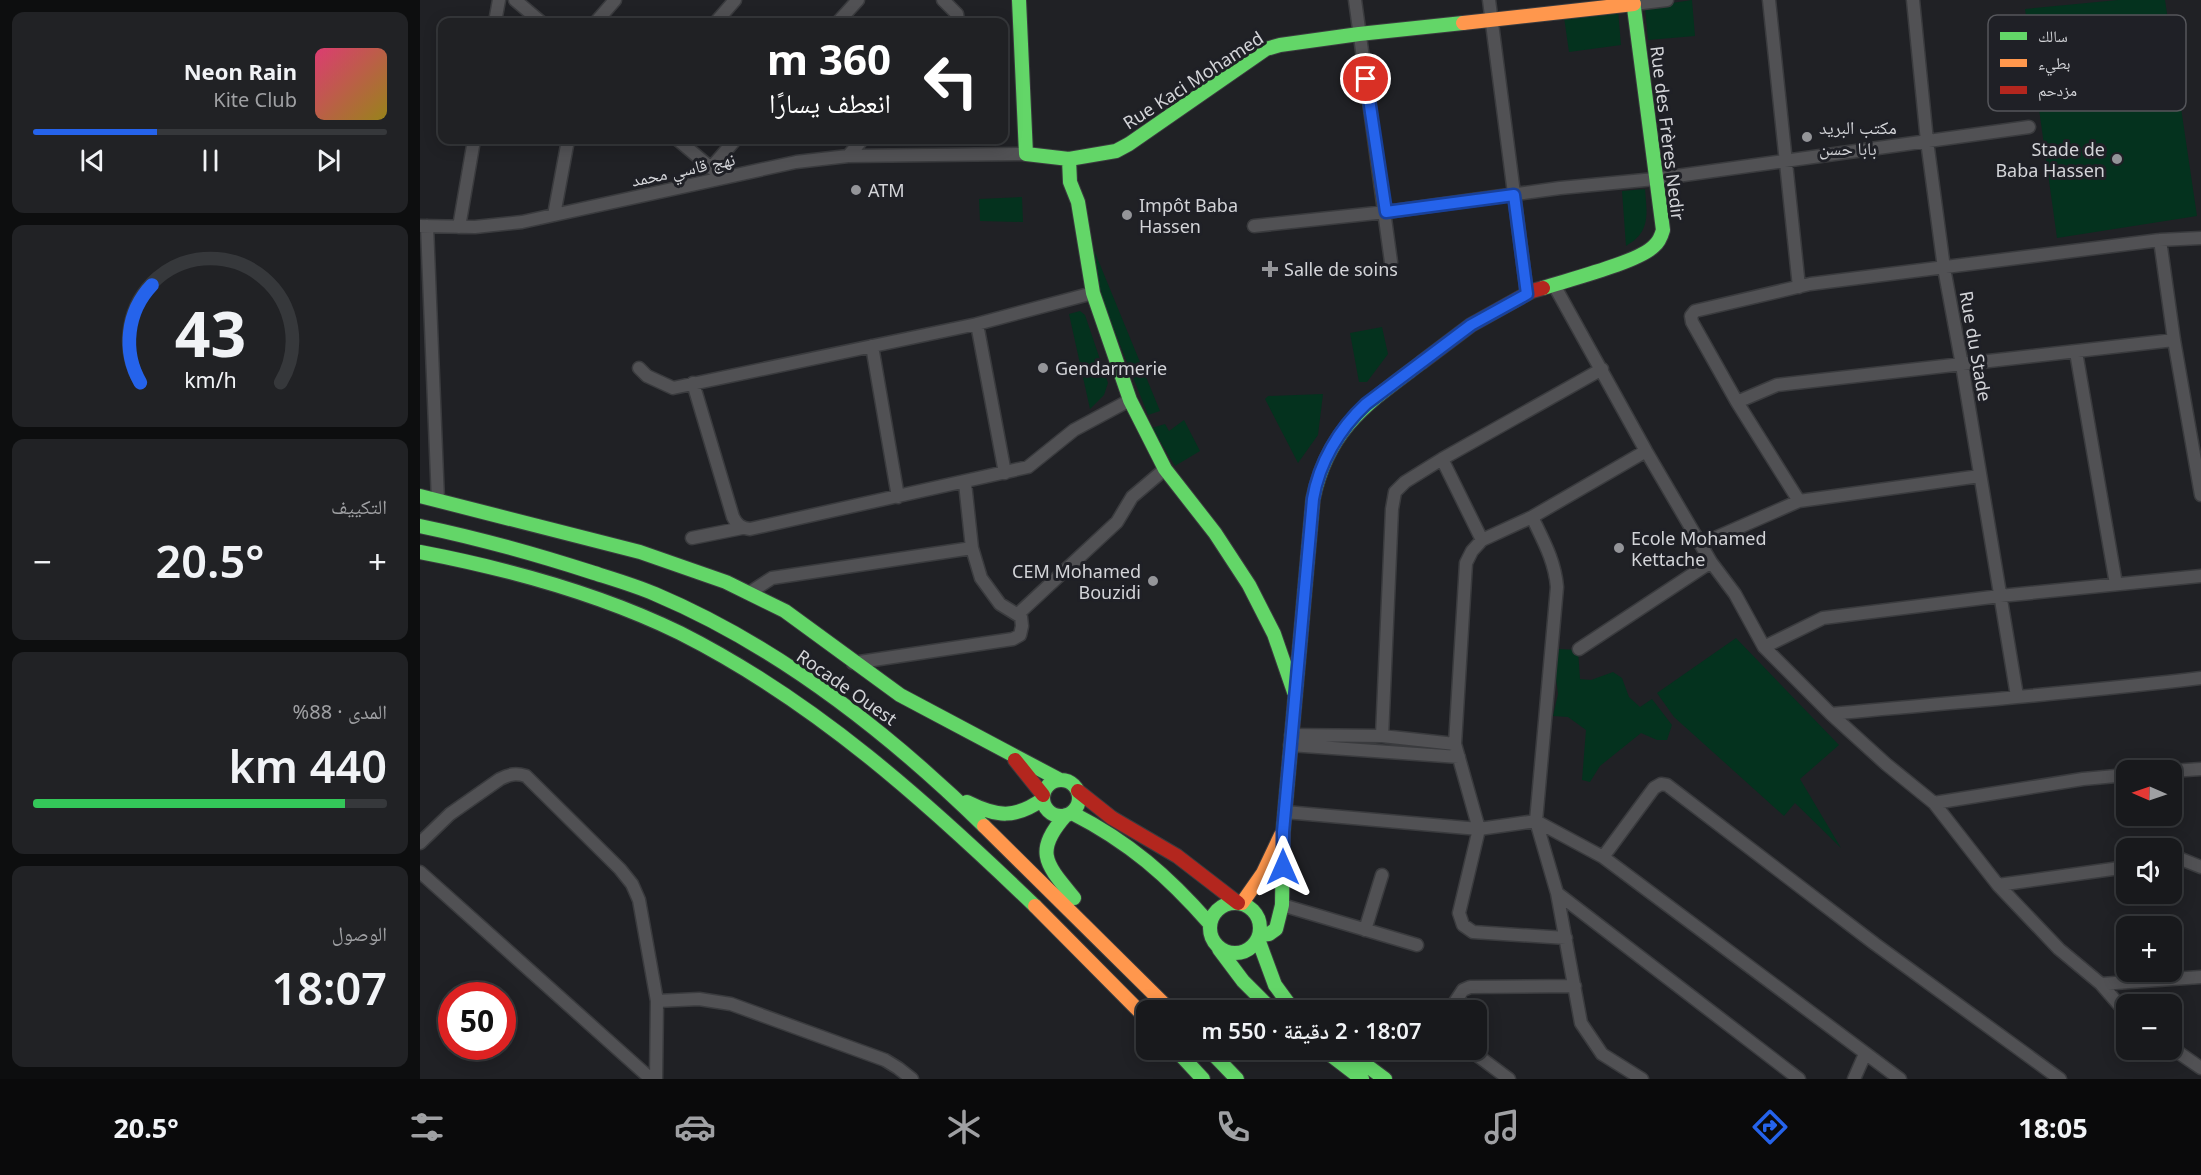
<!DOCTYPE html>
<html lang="ar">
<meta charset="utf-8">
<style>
body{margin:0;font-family:"Noto Sans","Noto Naskh Arabic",sans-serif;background:#212225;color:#f1f3f6;direction:rtl;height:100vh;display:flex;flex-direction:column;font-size:22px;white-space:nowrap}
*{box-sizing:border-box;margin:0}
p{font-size:20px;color:#9fa0a3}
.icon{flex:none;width:33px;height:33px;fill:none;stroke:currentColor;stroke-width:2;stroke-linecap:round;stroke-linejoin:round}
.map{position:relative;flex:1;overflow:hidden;direction:ltr}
.drawer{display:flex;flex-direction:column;gap:12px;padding:12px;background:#0d0e0f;width:420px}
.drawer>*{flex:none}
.guide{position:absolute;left:18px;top:18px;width:570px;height:126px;border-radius:12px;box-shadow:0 3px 15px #0003,0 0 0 2px #36383b;direction:rtl;background:#202124;color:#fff;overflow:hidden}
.needle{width:39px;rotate:272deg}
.controls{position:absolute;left:1696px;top:760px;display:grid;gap:12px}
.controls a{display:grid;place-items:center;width:66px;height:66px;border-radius:12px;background:#18191c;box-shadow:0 3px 15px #0003,0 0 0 2px #36383b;font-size:30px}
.speed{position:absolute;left:18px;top:982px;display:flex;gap:12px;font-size:30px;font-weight:700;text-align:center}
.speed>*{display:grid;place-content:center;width:78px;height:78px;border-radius:50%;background:#18191c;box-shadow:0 3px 15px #0003,0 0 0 2px #36383b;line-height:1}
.speed .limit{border:9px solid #d22;background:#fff;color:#111}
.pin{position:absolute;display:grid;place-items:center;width:51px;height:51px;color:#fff;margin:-26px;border:3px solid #fff;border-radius:50%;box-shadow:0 2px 6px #0007}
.me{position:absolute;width:66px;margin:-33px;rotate:0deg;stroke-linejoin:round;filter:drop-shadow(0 0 4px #0008)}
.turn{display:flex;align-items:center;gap:21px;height:126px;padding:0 18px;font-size:27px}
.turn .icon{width:78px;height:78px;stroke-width:2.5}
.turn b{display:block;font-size:42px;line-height:51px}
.big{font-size:45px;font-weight:600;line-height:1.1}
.drawer .tile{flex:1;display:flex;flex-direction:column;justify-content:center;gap:9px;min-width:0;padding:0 21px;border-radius:12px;background:#212225}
.drawer .dial{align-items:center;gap:0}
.dial svg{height:156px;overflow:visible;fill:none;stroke:#36383b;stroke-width:7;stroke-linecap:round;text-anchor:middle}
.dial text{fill:#f1f3f6;stroke:none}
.song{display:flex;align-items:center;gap:18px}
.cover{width:72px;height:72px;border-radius:9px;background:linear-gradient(135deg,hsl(340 70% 55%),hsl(50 70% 35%))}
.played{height:6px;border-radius:3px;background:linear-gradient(90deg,#2563eb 35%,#36383b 35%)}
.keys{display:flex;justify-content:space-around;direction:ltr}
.heat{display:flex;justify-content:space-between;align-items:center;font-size:33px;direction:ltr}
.charge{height:9px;border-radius:4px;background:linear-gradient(90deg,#34c759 88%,#36383b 0)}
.trip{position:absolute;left:716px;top:1000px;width:351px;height:60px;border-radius:12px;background:#18191c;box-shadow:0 3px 15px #0003,0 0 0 2px #36383b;font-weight:600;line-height:60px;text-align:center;direction:rtl}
.tabs{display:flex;height:96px;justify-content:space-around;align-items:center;background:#0a0a0b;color:#9fa0a3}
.tabs .icon{width:42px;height:42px}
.tabs .on{color:#2563eb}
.tabs b{font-size:27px;color:#f1f3f6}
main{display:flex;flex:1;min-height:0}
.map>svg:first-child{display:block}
</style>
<main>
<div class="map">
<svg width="1781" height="1079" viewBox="0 0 1781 1079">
<rect width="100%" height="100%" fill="#202125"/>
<path fill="#04321e" d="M 1272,0 L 1275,36 L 1228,40 L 1225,7 Z
M 1698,0 L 1745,0 L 1777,216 L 1637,238 L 1605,9 Z
M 1198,10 L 1201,45 L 1149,52 L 1144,17 Z
M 1225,189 C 1227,214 1231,232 1206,246 L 1202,191 Z
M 602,197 L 603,222 L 560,221 L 559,199 Z
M 674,250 L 740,411 L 728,415 L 681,297 Z
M 660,311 L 665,315 L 688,383 L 684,395 L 670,409 L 649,314 Z
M 962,327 L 968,354 L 947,382 L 939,382 L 930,333 Z
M 903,394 L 898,435 L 878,463 L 845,399 L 848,396 Z
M 764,420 L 780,451 L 755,466 L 732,428 L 745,424 L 749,431 Z
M 1316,638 L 1419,745 L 1380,779 L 1421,848 L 1375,803 L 1364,816 L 1254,717 L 1237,693 Z
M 1139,649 L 1158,650 L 1160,679 L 1171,680 L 1193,672 L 1202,678 L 1209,697 L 1220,707 L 1232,699 L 1252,725 L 1247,740 L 1237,740 L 1221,733 L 1180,766 L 1170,782 L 1162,780 L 1166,730 L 1148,717 L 1133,716 L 1138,694 L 1135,670 Z"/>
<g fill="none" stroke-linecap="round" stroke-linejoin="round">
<defs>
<path id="street" d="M 95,0 L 121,22
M 523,0 L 537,14 L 538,22
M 935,0 L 971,262
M 1069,0 L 1107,294
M 1349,0 L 1379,287
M 1493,0 L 1507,141 L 1524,268 L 1542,365 L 1597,696
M 1214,4 L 1247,0
M 75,22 L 79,0
M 176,22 L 195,0
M 296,22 L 315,0
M 418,22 L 438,0
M 258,140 L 303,178
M 428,156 L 442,140
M 291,168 L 315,140
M 134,215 L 148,140
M 0,226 L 55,227 L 102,222 L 376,162 L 428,156 L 606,154
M 7,226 L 18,501
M 834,226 L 966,212 L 1140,188 L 1235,179 L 1609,127
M 39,227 L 54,140
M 1740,240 L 1754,340 L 1781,495
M 1134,285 L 1226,451 L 1291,562 L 1315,594 L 1344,647 L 1411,714 L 1466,764 L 1514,803 L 1578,885 L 1639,949 L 1681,984 L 1707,1014
M 557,324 L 585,473
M 452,346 L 478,497
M 1656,352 L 1696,584
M 219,368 L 227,376 L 253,388 L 557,324 L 673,293
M 273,383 L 313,517 C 317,525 321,528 330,529 L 608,467 L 654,430 L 710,400
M 1317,402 L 1357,385 L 1754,340
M 1022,459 L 1062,540
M 1379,501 L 1317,402 L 1272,322 L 1271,316 L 1275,311 L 1390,284 L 1740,240 L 1781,238
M 1112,517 C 1123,540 1135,561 1137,587 L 1116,821 L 1183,857 L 1480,1079
M 272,538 L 322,528
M 1281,544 L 1379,501 L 1560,476
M 329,593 L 352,578 L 552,548 L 545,483
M 598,614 L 697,522 L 712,497 L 745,469
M 1344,647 L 1403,618 L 1580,596 L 1781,576
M 1159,649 L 1291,562
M 433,663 L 593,639 L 600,635 L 602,626 L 601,617 L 580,604 L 561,578 L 552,548
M 1411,714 C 1535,702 1658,693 1781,678
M 871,735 L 962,736 L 1035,744
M 962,736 L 972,509 L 975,492 L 985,482 L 1022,459 L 1182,369
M 870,745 L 1039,757
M 1752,771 L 1781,769
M 1514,803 L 1663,779 L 1707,775
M 865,812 L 1059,829 L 1035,744 L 1046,563 L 1052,551 L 1062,540 L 1112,517 L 1226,451
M 0,843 L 30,814 L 80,779 C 90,774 96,773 106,776 L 200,869 L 212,884 L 219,900 L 237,1001 L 236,1079
M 1183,857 L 1234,788 L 1241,784 L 1247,785 L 1455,944 L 1640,1079
M 1752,861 L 1761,859 L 1781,867
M 0,872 L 231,1079
M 1578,885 L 1707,867
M 1137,893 L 1379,1079
M 862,905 L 997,945
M 945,930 L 962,875
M 1146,938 L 1053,932 L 1043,925 L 1039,913 L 1059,829 L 1116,821 L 1137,893 L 1161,1023 L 1182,1054 L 1222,1079
M 1681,984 L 1781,977
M 237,1001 L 279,999 L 311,1004 L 465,1060 L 478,1068 L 492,1079
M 1029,1011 L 1043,990 L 1050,987 L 1155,986
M 1752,1048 L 1781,1068
M 1050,1050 L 1089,1079
M 1434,1079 L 1445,1054"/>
<path id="fast" d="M 599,0 L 606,154 L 649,159 L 696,151 L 709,144 L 846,49 L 860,45 L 939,34 L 1043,23
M 649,159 L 650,182 L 658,202 L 673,293 L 710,400 L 745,469 L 795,533 L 829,585 L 854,634 L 874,692
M 1123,288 C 1147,280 1219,262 1234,246 C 1239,242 1241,237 1243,230 L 1213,0
M 0,496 L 220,552 L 306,582 L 365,611 L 480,695 L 640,780
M 0,526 C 58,538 115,554 171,572 C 193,579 214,585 235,594 C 358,646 469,733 564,826
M 0,552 C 89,569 178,593 260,633 C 395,701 507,802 615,906
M623 798a18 18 0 1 1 36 0a18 18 0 1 1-36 0Z
M 547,802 C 577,817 595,819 623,799
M 652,813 C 709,842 748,876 790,924
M 646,815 C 613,852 626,864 654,898
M790 928a25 25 0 1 1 50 0a25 25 0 1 1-50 0Z
M 840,935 L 849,934 L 856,929 L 862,905 L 863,832 L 893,499 C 908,428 948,403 1002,362
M 838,939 L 855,985 L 874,1011
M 799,949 L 823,981 L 853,1011
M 756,1050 L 783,1079
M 789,1050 L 817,1079
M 904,1050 L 942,1079
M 926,1050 L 965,1079"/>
<path id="slow" d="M 1043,23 L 1214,4
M 564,826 L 751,1011
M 822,903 L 843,873 L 861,835
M 615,906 L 726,1018"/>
<path id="jam" d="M 1002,362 L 1051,325 L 1112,291 L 1123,288
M 595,760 L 623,795
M 658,791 L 692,818 L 757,856 L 818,903"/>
</defs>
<use href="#street" stroke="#3a3b3e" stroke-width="15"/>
<use href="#fast" stroke="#3a3b3e" stroke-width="16"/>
<use href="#slow" stroke="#3a3b3e" stroke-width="16"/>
<use href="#jam" stroke="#3a3b3e" stroke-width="16"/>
<use href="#street" stroke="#515154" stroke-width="12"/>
<use href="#fast" stroke="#63d668" stroke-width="14"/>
<use href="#slow" stroke="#ff974d" stroke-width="14"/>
<use href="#jam" stroke="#b3261e" stroke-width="14"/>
</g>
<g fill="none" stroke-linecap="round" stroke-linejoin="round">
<defs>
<path id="route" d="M 863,867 L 863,832 L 893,499 C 899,463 919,429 946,404 L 1051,325 L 1107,294 L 1094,195 L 966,212 L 946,79"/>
</defs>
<use href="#route" stroke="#184099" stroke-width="15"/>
<use href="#route" stroke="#2563eb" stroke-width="10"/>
</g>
<g fill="#949599" stroke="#1f2026" stroke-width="2">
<circle cx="1387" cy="137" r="6"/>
<circle cx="1697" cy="159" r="6"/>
<circle cx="436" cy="190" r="6"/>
<circle cx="707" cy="215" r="6"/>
<path d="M847 260h6v6h6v6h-6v6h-6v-6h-6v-6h6z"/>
<circle cx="623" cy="368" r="6"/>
<circle cx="1199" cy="548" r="6"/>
<circle cx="733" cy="581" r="6"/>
</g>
<g text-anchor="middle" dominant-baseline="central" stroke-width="6" stroke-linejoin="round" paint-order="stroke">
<g font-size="18" fill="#d3d4d8" stroke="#1f2026">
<text transform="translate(773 80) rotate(-33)">Rue Kaci Mohamed</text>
<text transform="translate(1248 133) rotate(83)">Rue des Frères Nedir</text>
<text transform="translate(263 169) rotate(-12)">نهج قاسي محمد</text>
<text transform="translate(1556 346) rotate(80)">Rue du Stade</text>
<text transform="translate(427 687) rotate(35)">Rocade Ouest</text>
</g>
<g font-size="18" fill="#d3d4d8" stroke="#1f2026" text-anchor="start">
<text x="1399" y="127">مكتب البريد<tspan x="1399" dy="21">بابا حسن</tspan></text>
<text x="1685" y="149" text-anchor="end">Stade de<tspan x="1685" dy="21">Baba Hassen</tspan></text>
<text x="448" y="190">ATM</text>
<text x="719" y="205">Impôt Baba<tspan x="719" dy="21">Hassen</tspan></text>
<text x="864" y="269">Salle de soins</text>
<text x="635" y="368">Gendarmerie</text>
<text x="1211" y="538">Ecole Mohamed<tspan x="1211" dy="21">Kettache</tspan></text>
<text x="721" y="571" text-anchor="end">CEM Mohamed<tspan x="721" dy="21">Bouzidi</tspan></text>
</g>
</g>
<rect x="1568" y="15" width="198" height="96" rx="9" fill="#1f2026" stroke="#55565b" stroke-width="1.5"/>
<rect x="1580" y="32" width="27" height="8" fill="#63d668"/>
<rect x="1580" y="59" width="27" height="8" fill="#ff974d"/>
<rect x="1580" y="86" width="27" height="8" fill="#b3261e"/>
<g font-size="16" fill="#d3d4d8">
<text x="1618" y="42">سالك</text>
<text x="1618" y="69">بطيء</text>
<text x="1618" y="96">مزدحم</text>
</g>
</svg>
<div class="controls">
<a><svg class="needle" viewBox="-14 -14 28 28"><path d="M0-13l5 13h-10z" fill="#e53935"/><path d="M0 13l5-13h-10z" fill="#9fa0a3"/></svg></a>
<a><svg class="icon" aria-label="sound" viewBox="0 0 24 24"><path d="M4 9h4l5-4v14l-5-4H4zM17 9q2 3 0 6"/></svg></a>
<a>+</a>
<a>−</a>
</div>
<div class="speed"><div class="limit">50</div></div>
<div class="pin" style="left:946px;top:79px;background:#d93025"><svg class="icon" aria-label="arrive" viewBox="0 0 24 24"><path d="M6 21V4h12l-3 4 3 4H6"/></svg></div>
<svg class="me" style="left:863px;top:867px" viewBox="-20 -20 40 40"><path d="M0-17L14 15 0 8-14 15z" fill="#2563eb" stroke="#fff" stroke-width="4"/></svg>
<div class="trip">18:07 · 2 دقيقة · 550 m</div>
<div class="guide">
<div class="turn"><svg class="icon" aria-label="left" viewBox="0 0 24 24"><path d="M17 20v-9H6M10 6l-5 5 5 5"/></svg><div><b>360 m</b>انعطف يسارًا</div></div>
</div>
</div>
<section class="drawer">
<div class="tile">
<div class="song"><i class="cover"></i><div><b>Neon Rain</b><p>Kite Club</p></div></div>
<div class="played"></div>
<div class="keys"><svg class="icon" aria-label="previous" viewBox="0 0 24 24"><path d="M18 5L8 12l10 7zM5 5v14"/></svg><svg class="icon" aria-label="pause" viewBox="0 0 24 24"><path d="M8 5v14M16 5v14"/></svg><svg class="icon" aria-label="next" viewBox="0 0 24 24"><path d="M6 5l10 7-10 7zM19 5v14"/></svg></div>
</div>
<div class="tile dial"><svg viewBox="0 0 100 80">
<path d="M14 69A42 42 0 1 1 86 69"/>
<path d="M14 69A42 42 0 0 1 20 19" stroke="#2563eb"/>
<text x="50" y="56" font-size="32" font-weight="700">43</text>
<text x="50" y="72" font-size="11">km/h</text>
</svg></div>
<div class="tile"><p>التكييف</p>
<div class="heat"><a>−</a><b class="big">20.5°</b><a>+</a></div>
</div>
<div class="tile"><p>المدى · 88%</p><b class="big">440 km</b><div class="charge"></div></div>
<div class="tile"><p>الوصول</p><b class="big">18:07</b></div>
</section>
</main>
<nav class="tabs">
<b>18:05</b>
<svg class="icon on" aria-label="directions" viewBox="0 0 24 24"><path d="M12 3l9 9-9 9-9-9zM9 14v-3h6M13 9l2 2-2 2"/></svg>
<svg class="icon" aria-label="music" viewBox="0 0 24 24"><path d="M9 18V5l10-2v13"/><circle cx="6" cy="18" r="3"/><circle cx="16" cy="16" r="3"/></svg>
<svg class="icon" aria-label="phone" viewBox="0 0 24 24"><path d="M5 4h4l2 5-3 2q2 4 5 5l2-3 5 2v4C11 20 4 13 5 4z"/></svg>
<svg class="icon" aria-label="climate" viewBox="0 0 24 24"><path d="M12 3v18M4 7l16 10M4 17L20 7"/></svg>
<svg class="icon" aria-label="car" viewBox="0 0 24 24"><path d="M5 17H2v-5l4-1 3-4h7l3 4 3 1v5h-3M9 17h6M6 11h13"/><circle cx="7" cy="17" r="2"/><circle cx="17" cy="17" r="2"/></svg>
<svg class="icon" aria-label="filters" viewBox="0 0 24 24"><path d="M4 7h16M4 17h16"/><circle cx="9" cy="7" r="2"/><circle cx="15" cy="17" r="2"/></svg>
<b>20.5°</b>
</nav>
